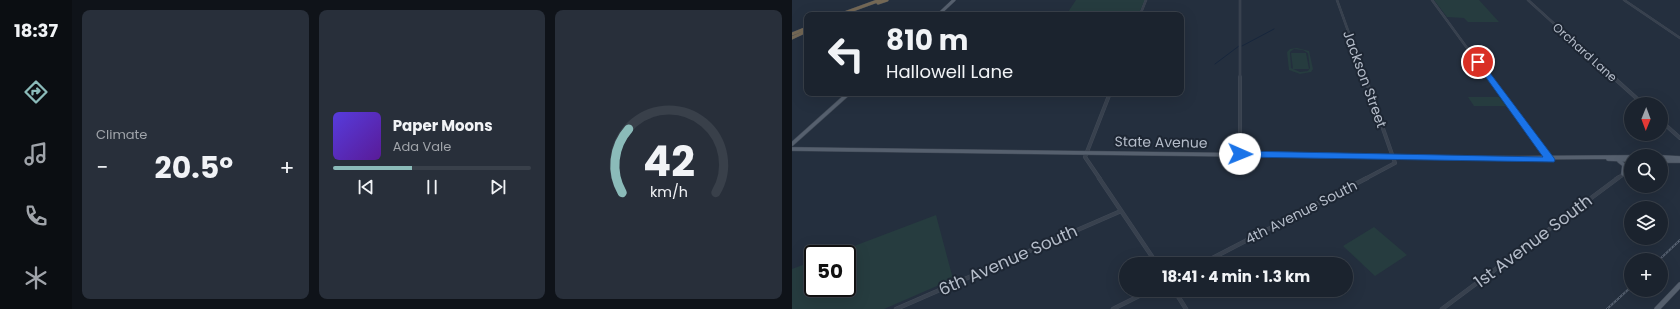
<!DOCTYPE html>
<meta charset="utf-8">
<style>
body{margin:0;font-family:Poppins,sans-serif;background:#282f3a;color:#f1f3f6;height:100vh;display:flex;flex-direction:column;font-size:15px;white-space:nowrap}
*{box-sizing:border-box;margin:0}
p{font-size:13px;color:#a0a4aa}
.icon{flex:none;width:22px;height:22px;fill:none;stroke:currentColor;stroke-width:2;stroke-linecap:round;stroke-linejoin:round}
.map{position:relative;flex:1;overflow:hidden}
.sheet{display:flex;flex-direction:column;gap:10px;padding:10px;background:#0f1319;width:720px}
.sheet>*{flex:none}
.guide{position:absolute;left:12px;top:12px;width:380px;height:84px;border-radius:8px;box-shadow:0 4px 16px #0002,0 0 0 1px #39404a;background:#1b232e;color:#f1f3f6;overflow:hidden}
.needle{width:26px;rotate:181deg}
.tools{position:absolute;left:832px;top:97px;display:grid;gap:8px}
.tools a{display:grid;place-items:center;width:44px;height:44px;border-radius:50%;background:#1b232e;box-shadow:0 4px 16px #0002,0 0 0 1px #39404a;font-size:20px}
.speed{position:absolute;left:12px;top:245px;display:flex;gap:8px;font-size:20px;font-weight:700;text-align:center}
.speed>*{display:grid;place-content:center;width:52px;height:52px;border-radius:50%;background:#1b232e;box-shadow:0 4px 16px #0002,0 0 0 1px #39404a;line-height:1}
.speed .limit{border:2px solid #111;border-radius:6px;background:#fff;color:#111}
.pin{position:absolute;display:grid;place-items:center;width:34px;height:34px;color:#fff;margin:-17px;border:2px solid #fff;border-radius:50%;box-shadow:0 1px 4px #0007}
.me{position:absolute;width:44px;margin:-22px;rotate:91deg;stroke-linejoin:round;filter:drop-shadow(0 0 3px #0008)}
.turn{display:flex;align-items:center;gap:14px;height:84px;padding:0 16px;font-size:18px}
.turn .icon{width:52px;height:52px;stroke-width:2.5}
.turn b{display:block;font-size:28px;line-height:34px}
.big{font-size:30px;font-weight:700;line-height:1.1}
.sheet .widget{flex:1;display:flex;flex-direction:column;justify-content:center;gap:6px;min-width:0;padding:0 14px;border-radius:8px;background:#282f3a}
.sheet .dial{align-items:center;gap:0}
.dial svg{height:104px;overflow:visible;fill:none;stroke:#39404a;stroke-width:7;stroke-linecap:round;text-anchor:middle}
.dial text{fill:#f1f3f6;stroke:none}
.song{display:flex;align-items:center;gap:12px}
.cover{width:48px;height:48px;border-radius:6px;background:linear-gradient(135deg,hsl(250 70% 55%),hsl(270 70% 35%))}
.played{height:4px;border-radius:2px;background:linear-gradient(90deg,#8bbbb9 40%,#39404a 40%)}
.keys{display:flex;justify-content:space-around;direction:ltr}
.heat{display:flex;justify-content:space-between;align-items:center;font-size:22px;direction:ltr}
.sheet .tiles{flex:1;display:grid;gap:10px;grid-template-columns:repeat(3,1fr)}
.trip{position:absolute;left:327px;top:257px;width:234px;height:40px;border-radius:20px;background:#1b232e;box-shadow:0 4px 16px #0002,0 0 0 1px #39404a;font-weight:700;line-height:40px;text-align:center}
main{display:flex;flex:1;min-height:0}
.dock{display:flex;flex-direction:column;width:72px;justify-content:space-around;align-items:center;background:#0b0e12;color:#a0a4aa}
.dock .icon{width:28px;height:28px}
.dock .current{color:#8bbbb9}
.dock b{font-size:18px;color:#f1f3f6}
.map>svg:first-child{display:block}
</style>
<main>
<nav class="dock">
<b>18:37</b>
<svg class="icon current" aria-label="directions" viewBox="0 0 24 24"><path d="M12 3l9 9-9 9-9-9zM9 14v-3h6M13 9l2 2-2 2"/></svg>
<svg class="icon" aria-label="music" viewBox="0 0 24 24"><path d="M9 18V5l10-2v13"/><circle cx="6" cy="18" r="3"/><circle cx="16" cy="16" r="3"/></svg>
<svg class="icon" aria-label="phone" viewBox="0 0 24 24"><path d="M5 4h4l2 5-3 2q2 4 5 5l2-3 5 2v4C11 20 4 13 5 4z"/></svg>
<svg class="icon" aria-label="climate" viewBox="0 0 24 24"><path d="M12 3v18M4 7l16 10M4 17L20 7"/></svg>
</nav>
<section class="sheet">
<div class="tiles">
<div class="widget"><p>Climate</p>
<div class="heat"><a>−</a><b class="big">20.5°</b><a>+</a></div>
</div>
<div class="widget">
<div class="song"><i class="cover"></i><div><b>Paper Moons</b><p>Ada Vale</p></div></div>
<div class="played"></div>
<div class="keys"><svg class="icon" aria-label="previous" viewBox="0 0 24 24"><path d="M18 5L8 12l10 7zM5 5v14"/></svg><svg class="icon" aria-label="pause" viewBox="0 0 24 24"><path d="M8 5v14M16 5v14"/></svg><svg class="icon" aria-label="next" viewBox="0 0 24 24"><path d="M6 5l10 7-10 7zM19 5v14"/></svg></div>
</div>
<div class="widget dial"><svg viewBox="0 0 100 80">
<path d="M14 69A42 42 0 1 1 86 69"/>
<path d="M14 69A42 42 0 0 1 19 20" stroke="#8bbbb9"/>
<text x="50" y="56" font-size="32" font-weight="700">42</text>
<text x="50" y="72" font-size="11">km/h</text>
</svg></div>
</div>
</section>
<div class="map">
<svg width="888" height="309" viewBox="0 0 888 309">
<rect width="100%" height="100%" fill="#242f3e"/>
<path fill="#263c3f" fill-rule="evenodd" d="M 284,0 L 353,0 L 346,15 L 274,15 Z
M 642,0 L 687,0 L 707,22 L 676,22 L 672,18 L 655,17 Z
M 505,48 L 517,51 L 521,69 L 519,72 L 508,74 L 497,70 L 495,52 L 498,49 ZM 502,49 L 511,50 L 516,53 L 518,68 L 516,71 L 508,72 L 499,68 L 498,52 Z
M 499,53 L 514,53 L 517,69 L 501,69 Z
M 676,97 L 707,97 L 714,106 L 682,106 Z
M 144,215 L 161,279 L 92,309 L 0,309 L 0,269 L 21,261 L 21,288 L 55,288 L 55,254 L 41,254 Z
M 582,227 L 615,255 L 583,276 L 551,246 Z"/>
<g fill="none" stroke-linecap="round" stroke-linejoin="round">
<path stroke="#17263c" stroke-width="1" d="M 450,46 L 482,29
M 423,64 L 447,46"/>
<defs>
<path id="minor-far2" d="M 448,0 L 448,78
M 545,0 L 573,78
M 640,0 L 697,78
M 736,0 L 822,78
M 832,0 L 888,38
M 348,15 L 354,0"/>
<path id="minor-far1" d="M 448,77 L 448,154
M 573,77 L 603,163 L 573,179
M 697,77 L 758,160
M 821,77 L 851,104
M 869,121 L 888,138
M 833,172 L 839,166
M 308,179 L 293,157 L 318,93
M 824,179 L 839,170"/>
<path id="minor" d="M 307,178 L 365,264
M 409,264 L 575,178
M 382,290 L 394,309
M 104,309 L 329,211
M 321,309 L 359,290
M 650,309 L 826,178"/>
<path id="major-far2" d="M 146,15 L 162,0"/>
<path id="major-far1" d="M 0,144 L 57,93
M 0,149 L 680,158 L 839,157
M 869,157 L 888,158
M 816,159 L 839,160
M 827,161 L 832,165 L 831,174
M 869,161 L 888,161"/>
<path id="major" d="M 865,309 L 888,285"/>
<path id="highway" d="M 86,3 L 95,0
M 47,15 L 88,0
M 0,34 L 15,28
M 0,38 L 15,31"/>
</defs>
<use href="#minor-far2" stroke="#414a57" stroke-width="2.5"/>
<use href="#minor-far1" stroke="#414a57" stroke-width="4"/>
<use href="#minor" stroke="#414a57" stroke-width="4.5"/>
<use href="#major-far2" stroke="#414a57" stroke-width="3.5"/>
<use href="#major-far1" stroke="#414a57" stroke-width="4.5"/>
<use href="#major" stroke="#414a57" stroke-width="6"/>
<use href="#highway" stroke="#434c59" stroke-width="3.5"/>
<use href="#minor-far2" stroke="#38414e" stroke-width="2"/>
<use href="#minor-far1" stroke="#38414e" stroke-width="3"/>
<use href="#minor" stroke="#38414e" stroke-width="3.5"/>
<use href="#major-far2" stroke="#56606e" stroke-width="3"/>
<use href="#major-far1" stroke="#56606e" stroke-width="3.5"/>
<use href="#major" stroke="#56606e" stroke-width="5"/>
<use href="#highway" stroke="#746855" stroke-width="3"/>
<defs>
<path id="rail" d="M 867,260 L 888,240
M 815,309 L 839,287"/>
</defs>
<use href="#rail" stroke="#5a6575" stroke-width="2"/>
<use href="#rail" stroke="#1d2633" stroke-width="1" stroke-dasharray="2" stroke-linecap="butt"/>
</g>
<path fill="#1a73e8" stroke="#114b97" d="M 686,60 L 689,61 L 762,158 L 763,160 L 762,162 L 448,157 L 444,154 L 448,151 L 751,157 L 683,62 Z"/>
<g text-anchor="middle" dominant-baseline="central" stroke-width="4" stroke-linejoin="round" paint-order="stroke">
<g font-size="12" fill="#b4bcc9" stroke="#1d2633">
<text transform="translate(793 52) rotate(42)">Orchard Lane</text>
</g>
<g font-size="14" fill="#b4bcc9" stroke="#1d2633">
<text transform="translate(573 79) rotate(70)">Jackson Street</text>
<text transform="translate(369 142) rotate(1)">State Avenue</text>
<text transform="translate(509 212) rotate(-27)">4th Avenue South</text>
</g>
<g font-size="17" fill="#b4bcc9" stroke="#1d2633">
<text transform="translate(741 241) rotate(-37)">1st Avenue South</text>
<text transform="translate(216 260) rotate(-24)">6th Avenue South</text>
</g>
</g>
</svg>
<div class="tools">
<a><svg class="needle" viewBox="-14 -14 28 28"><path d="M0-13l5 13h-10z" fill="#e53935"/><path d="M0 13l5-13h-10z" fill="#a0a4aa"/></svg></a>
<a><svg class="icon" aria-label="search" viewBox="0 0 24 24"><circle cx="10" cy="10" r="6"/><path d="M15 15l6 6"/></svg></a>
<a><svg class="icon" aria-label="layers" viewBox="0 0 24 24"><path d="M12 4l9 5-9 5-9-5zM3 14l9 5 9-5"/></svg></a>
<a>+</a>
</div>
<div class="speed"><div class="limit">50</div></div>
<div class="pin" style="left:686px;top:62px;background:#d93025"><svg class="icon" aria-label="arrive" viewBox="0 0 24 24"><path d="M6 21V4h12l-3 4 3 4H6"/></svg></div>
<svg class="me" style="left:448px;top:154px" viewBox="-20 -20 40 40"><circle r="19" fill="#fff"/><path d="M0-13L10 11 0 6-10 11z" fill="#1a73e8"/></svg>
<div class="trip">18:41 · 4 min · 1.3 km</div>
<div class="guide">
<div class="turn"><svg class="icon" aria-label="left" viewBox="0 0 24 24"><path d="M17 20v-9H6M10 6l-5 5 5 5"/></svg><div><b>810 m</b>Hallowell Lane</div></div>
</div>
</div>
</main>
